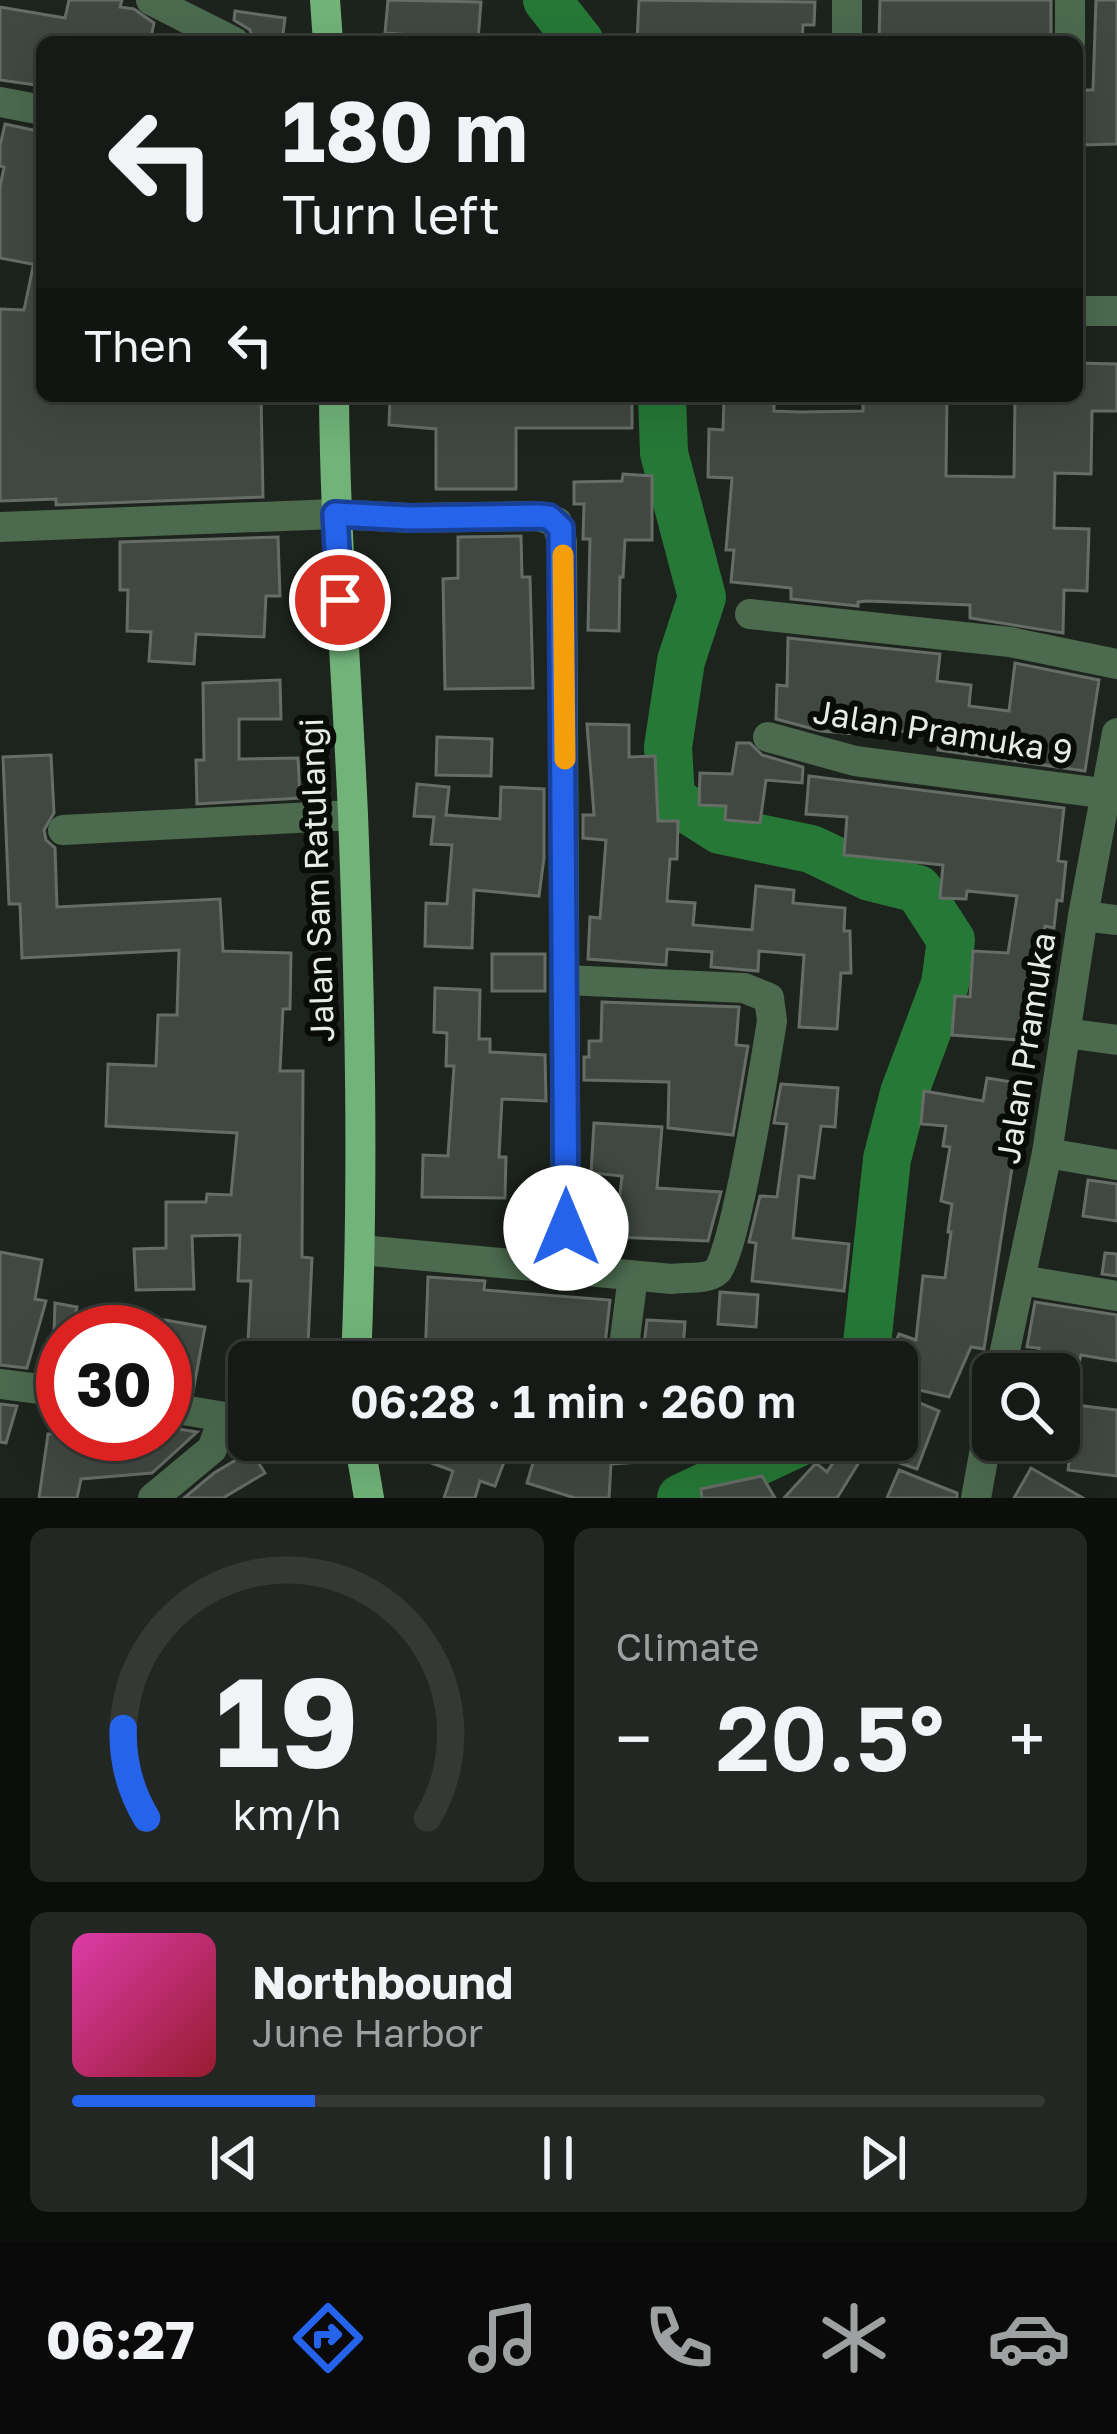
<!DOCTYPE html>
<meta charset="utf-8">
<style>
body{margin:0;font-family:"Golos Text",sans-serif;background:#232723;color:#f1f3f6;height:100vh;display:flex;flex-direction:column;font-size:45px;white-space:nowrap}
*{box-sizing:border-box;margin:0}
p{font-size:39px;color:#9ea1a1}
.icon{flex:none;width:66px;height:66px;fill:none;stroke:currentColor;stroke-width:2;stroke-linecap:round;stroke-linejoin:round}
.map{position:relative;height:1498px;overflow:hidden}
.side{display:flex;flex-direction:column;gap:30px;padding:30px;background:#0c0e0c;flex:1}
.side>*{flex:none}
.guide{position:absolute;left:36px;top:36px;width:1047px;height:366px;border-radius:18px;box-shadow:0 12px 48px #0002,0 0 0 3px #353835;background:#161a16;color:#f1f3f6;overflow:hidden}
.fabs{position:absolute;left:972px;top:1353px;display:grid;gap:24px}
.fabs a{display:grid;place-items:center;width:108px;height:108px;border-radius:18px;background:#161a16;box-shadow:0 12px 48px #0002,0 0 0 3px #353835;font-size:60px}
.speed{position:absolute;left:36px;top:1305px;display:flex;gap:24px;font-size:60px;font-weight:700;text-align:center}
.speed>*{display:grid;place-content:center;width:156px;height:156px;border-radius:50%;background:#161a16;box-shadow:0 12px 48px #0002,0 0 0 3px #353835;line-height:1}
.speed .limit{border:18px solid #d22;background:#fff;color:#111}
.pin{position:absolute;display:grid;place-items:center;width:102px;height:102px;color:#fff;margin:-51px;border:6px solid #fff;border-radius:50%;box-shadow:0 3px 12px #0007}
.me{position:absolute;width:132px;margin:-66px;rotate:0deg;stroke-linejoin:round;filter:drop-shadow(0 0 9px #0008)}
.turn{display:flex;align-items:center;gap:42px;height:252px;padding:0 48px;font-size:54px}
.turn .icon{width:156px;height:156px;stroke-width:2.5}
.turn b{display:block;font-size:84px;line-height:102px}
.then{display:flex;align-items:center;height:114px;padding:0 48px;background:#0003;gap:24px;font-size:45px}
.big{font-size:90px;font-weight:600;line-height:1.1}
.side .widget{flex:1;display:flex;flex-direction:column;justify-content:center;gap:18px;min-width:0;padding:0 42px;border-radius:18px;background:#232723}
.side .dial{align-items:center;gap:0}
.dial svg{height:312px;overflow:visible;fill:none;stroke:#353835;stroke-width:7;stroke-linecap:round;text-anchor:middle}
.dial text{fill:#f1f3f6;stroke:none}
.song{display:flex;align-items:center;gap:36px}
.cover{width:144px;height:144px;border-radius:18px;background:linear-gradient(135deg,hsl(320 70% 55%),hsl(350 70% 35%))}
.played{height:12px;border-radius:6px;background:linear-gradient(90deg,#2563eb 25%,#353835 25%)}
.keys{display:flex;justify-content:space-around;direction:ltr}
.heat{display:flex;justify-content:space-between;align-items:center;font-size:66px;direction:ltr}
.side .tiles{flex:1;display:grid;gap:30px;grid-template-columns:1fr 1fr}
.widget:last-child{grid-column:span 2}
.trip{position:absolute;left:228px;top:1341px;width:690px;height:120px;border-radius:18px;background:#161a16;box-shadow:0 12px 48px #0002,0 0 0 3px #353835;font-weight:600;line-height:120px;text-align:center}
.tab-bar{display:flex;height:192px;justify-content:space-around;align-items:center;background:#090a09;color:#9ea1a1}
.tab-bar .icon{width:84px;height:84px}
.tab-bar .on{color:#2563eb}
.tab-bar b{font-size:54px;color:#f1f3f6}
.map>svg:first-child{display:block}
</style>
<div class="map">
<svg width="1117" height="1498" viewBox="0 0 1117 1498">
<rect width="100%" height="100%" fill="#1d231d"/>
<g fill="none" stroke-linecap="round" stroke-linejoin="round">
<path stroke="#267837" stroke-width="48" d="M 547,0 L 580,42
M 662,396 L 664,453 L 702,597 L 681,661 L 668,747 L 671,799 L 720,830 L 811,849 L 870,877 L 918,889 L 951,940 L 945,984 L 904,1093 L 887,1159 L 865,1362
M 681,1498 L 804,1440"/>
</g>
<path fill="#414741" stroke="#666d67" stroke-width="3" d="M 69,0 L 122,0 L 120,7 L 134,9 L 154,23 L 150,42 L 42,42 L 42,75 L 37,74 L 36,85 L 0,80 L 0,7 L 65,18 Z
M 388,0 L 481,2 L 478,40 L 385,33 Z
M 639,0 L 815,2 L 814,25 L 803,25 L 802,42 L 637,42 Z
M 880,0 L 1051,0 L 1051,42 L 879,42 Z
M 1096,0 L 1117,0 L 1117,144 L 1084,145 L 1084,90 L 1093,90 Z
M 235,11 L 285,18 L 282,42 L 253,41 L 250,30 L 234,20 Z
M 5,124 L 42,132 L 42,266 L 0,258 L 0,187 L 4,167 L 0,166 L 0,146 Z
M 33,267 L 42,268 L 42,396 L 261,396 L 263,497 L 56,505 L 56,499 L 0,501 L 0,309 L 24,310 Z
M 1077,363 L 1117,364 L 1117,411 L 1092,411 L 1091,474 L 1055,473 L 1054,528 L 1089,529 L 1087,591 L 1064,590 L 1063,633 L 970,618 L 970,605 L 867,601 L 858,602 L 858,606 L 791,599 L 791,588 L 731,582 L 734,550 L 726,550 L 732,478 L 708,477 L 709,429 L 723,430 L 724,396 L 774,396 L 774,411 L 800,412 L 863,411 L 863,396 L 947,396 L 946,476 L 1014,477 L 1015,396 L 1077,396 Z
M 390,396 L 632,396 L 632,428 L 516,428 L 516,489 L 436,489 L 436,429 L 389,425 Z
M 623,474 L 652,476 L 652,540 L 625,540 L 623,577 L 620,577 L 619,631 L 588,630 L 590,539 L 583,539 L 584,504 L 574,504 L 574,482 L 622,481 Z
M 521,536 L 522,577 L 530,577 L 533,688 L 445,689 L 443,579 L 458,578 L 458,537 Z
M 278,537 L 280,596 L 266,596 L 264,637 L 196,634 L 194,664 L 149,661 L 151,632 L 127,631 L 128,590 L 120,590 L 120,542 Z
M 788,638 L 940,654 L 937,681 L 971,685 L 969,706 L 1009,711 L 1015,663 L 1099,680 L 1085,771 L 938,750 L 940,735 L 867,728 L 866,735 L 821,731 L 776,719 L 777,685 L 787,686 Z
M 280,680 L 281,719 L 239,719 L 239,759 L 298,758 L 300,798 L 197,804 L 196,760 L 204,760 L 203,683 Z
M 587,724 L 629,725 L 629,757 L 655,756 L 658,821 L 678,821 L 677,859 L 670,859 L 667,901 L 695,903 L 693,925 L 752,930 L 756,886 L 794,890 L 793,903 L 845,908 L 844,931 L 850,931 L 851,973 L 841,973 L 837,1029 L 799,1027 L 804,955 L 759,951 L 758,971 L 711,967 L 712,952 L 667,949 L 666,965 L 588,959 L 590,917 L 600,918 L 606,840 L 583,838 L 583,815 L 594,815 Z
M 437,737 L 492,739 L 491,776 L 436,775 Z
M 737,743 L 750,743 L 762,755 L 803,767 L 802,783 L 766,780 L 760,823 L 725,820 L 726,806 L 699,805 L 700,773 L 732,774 Z
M 51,755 L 54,813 L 44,830 L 46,840 L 55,848 L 57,907 L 220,899 L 223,951 L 291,953 L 290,1009 L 283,1009 L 280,1071 L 303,1071 L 302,1257 L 312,1258 L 308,1345 L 248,1342 L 251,1281 L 238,1281 L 240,1235 L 192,1236 L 194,1289 L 136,1290 L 134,1249 L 166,1248 L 166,1202 L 206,1202 L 207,1194 L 231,1195 L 237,1133 L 106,1126 L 108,1064 L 156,1066 L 158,1015 L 177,1015 L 179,950 L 22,958 L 20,904 L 9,904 L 3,757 Z
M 809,776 L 1064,808 L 1058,861 L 1066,862 L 1062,901 L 1057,900 L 1054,928 L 1045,926 L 1034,983 L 1030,1041 L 952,1035 L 955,996 L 970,997 L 973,951 L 1008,953 L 1017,896 L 967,891 L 966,899 L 940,898 L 943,865 L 844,855 L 847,817 L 806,814 Z
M 417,784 L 449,787 L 446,815 L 500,819 L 501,787 L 544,789 L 544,858 L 539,896 L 474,890 L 472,948 L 425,946 L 426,903 L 447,904 L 452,845 L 431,844 L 434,817 L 414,816 Z
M 492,954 L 545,954 L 545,991 L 492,991 Z
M 435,988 L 480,990 L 479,1039 L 490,1039 L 490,1052 L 545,1055 L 546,1101 L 502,1099 L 499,1157 L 506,1157 L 505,1198 L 422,1197 L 423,1155 L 448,1156 L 454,1066 L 446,1066 L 447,1033 L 434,1032 Z
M 602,1002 L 739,1007 L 736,1045 L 748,1046 L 733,1135 L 668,1128 L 669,1082 L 584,1080 L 584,1057 L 589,1057 L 589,1041 L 601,1041 Z
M 987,1078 L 1025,1084 L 984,1349 L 971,1347 L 949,1397 L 919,1390 L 915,1401 L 939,1411 L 917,1469 L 866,1451 L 837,1498 L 784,1498 L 816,1463 L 827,1472 L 845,1444 L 843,1440 L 897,1440 L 897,1362 L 888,1362 L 899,1334 L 916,1340 L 923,1276 L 945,1278 L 951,1232 L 948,1232 L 952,1204 L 941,1201 L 950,1147 L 943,1146 L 946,1126 L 921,1124 L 924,1091 L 983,1101 Z
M 781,1084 L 838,1088 L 835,1127 L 821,1126 L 814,1178 L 799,1176 L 793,1238 L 849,1244 L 844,1291 L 752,1281 L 756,1243 L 749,1242 L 760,1196 L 777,1197 L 787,1124 L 774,1123 Z
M 594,1123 L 662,1127 L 657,1188 L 721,1192 L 708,1241 L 615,1237 L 622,1176 L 591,1173 Z
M 1088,1180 L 1117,1184 L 1117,1221 L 1083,1216 Z
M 0,1252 L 42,1260 L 35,1299 L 46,1301 L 27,1368 L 0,1365 Z
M 1105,1253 L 1117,1254 L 1117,1276 L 1102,1274 Z
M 428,1277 L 485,1281 L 484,1290 L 610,1300 L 603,1362 L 425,1362 Z
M 720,1292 L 758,1295 L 756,1327 L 718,1324 Z
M 1035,1302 L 1117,1315 L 1117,1361 L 1081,1355 L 1076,1374 L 1033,1374 L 1039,1348 L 1027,1347 Z
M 55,1303 L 77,1307 L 72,1332 L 54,1332 Z
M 165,1320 L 205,1327 L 193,1392 L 170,1388 L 171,1384 L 165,1383 Z
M 647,1320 L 685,1322 L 682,1362 L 642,1362 Z
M 1059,1403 L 1117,1410 L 1117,1476 L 1068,1470 L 1074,1425 L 1059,1421 Z
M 0,1404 L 17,1406 L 6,1443 L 0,1442 Z
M 166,1427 L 197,1432 L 152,1473 L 81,1479 L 77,1498 L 39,1498 L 48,1434 L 165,1434 Z
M 436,1440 L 504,1462 L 495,1486 L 480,1481 L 475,1498 L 444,1498 L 453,1471 L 429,1462 Z
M 578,1443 L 654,1448 L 654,1461 L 611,1464 L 609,1498 L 575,1498 L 527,1483 L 538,1446 L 577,1459 Z
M 251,1451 L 265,1473 L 223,1498 L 184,1498 L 214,1473 Z
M 1031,1468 L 1083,1498 L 1014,1498 Z
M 899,1470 L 957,1493 L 957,1498 L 887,1498 Z
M 762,1476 L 775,1498 L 702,1498 L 701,1489 Z"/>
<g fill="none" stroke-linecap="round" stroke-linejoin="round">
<path stroke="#4b6a4e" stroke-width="30" d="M 151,0 L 234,42
M 1070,42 L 1070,0
M 0,102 L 42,110
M 0,527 L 335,514 L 410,518 L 538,516 L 557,522 L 562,542 L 566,1269
M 750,614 L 1010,642 L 1117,664
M 768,737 L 855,761 L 1117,795
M 63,830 L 353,815
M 1083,916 L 1117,920
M 1065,1033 L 1117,1040
M 1047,1153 L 1117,1165
M 361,1250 L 672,1279 C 684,1277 708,1280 717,1271 C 735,1253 766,1058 772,1021 L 769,998 L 744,988 L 565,980
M 1021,1280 L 1117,1296
M 622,1362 L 633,1276
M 0,1384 L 63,1392
M 165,1407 L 249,1421
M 153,1498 L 212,1449 L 224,1417"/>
<path stroke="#4b6a4e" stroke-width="30" d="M 847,42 L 847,0
M 1077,311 L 1117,311
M 1000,1374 L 1047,1153 L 1083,916 L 1117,733
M 976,1498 L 993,1405"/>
<path stroke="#71b379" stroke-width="30" d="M 325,0 L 328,42
M 334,396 C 335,536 347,675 353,815 C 360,997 364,1180 356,1362
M 359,1440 L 369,1498"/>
</g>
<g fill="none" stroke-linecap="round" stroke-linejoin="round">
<defs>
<path id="route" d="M 340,600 L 335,514 L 410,518 L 538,516 L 549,517 L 561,528 L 566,1228"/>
</defs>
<use href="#route" stroke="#184099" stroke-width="30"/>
<use href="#route" stroke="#2563eb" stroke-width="21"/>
<path stroke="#f59e0b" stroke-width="21" d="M 563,555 L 565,759"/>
</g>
<g text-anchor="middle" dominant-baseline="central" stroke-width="12" stroke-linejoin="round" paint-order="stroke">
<g font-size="33" fill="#e8ece8" stroke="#090b09">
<text transform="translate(943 731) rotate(9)">Jalan Pramuka 9</text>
<text transform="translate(316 880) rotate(-92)">Jalan Sam Ratulangi</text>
<text transform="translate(1025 1048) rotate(-81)">Jalan Pramuka</text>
</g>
</g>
</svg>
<div class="fabs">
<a><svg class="icon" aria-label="search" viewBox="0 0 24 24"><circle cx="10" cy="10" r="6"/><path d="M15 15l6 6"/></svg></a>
</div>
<div class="speed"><div class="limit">30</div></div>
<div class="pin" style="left:340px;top:600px;background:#d93025"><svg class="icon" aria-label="arrive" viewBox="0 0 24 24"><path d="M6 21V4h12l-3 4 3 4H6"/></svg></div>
<svg class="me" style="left:566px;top:1228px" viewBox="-20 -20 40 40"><circle r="19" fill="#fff"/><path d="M0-13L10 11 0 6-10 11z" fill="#2563eb"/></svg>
<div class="trip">06:28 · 1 min · 260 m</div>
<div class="guide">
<div class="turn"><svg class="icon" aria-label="left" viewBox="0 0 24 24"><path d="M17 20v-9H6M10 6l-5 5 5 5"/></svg><div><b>180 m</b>Turn left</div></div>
<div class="then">Then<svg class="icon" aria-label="left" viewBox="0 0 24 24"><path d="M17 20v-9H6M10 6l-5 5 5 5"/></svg></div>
</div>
</div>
<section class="side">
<div class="tiles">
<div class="widget dial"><svg viewBox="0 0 100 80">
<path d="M14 69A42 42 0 1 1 86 69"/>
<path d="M14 69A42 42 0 0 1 8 46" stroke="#2563eb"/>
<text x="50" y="56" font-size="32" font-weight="700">19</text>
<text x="50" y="72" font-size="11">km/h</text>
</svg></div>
<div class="widget"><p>Climate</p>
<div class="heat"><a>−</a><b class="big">20.5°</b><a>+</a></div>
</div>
<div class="widget">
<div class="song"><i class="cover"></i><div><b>Northbound</b><p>June Harbor</p></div></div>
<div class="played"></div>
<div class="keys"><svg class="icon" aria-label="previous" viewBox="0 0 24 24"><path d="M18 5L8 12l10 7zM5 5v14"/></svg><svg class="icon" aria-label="pause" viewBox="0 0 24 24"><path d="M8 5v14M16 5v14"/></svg><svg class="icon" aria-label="next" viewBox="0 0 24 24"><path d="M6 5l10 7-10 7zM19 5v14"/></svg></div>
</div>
</div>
</section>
<nav class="tab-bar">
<b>06:27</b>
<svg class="icon on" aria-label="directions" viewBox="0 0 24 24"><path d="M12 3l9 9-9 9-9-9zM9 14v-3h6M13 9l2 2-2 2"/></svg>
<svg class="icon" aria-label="music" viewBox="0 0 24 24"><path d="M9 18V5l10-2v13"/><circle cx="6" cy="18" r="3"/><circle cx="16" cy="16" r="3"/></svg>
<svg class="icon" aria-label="phone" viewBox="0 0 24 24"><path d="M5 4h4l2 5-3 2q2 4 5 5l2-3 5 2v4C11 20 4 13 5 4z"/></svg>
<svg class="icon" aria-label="climate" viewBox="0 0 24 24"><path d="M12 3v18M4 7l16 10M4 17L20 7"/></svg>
<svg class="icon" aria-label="car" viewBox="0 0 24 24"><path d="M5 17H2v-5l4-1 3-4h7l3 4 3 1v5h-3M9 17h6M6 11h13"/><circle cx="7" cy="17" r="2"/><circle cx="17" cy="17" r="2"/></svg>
</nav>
